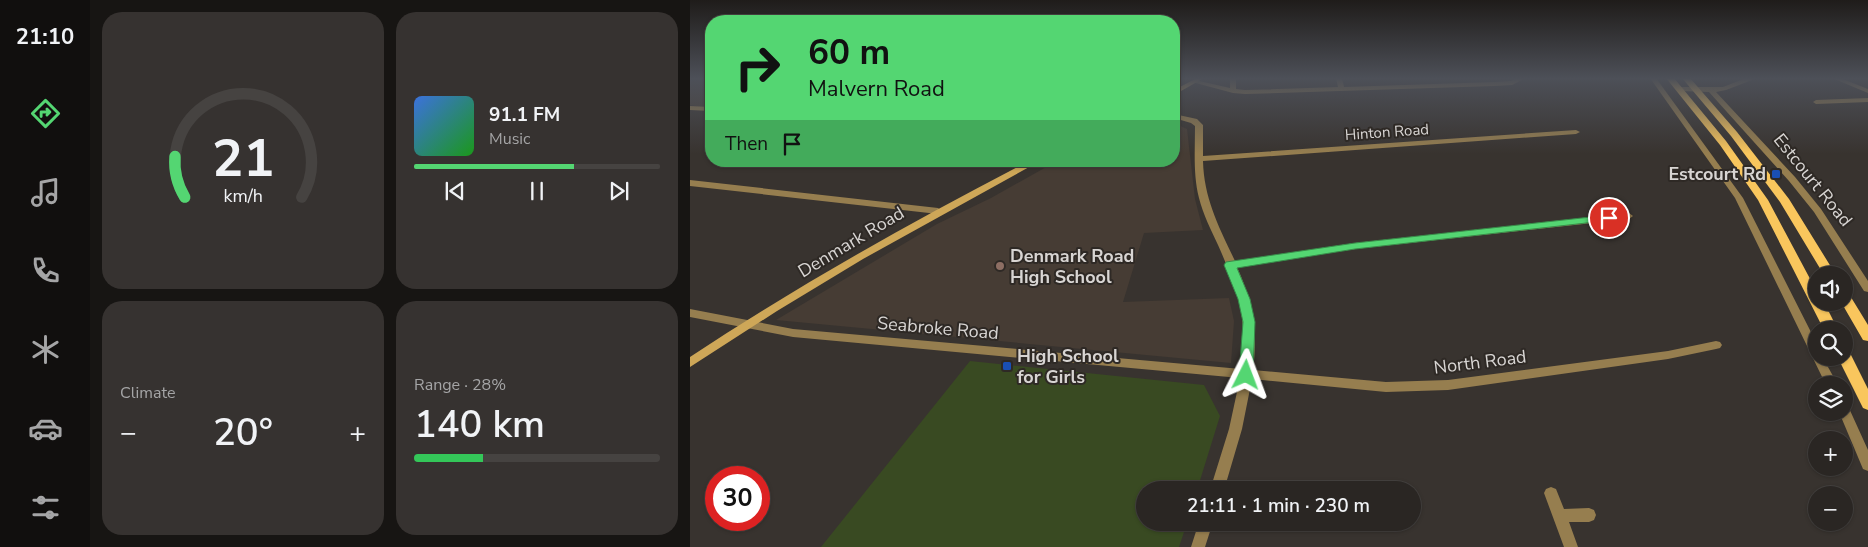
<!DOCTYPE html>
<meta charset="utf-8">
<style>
body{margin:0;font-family:"Nunito Sans",sans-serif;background:#363230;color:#f1f3f6;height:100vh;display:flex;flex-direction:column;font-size:19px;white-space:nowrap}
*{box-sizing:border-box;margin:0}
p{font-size:16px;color:#a5a5a6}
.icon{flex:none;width:28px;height:28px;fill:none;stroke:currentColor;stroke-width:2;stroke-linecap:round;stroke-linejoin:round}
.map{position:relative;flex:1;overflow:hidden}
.details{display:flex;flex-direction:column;gap:12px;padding:12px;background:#171513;width:600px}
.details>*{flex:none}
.guide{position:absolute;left:15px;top:15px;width:475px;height:152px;border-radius:20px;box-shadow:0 1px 4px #0004,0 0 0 1px #464341;background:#54d672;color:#111;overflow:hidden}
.buttons{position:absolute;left:1118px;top:266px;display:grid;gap:10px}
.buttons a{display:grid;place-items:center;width:45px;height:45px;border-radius:50%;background:#2a2623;box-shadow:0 1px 4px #0004,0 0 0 1px #464341;font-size:25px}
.speed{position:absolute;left:15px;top:466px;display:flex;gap:10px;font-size:25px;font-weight:700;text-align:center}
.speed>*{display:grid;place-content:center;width:65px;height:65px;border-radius:50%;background:#2a2623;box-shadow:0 1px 4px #0004,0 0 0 1px #464341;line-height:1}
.speed .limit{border:8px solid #d22;background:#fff;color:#111}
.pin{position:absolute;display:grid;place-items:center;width:42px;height:42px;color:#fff;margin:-21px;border:2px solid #fff;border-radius:50%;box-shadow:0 1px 5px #0007}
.me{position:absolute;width:55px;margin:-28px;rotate:3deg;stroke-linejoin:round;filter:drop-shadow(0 0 4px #0008)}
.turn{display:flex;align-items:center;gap:18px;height:105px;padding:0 20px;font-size:22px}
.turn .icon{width:65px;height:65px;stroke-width:2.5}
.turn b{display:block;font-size:35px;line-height:42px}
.then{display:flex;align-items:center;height:48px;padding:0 20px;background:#0003;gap:10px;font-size:19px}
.big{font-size:38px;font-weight:600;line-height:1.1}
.details .card{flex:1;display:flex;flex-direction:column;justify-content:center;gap:8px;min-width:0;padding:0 18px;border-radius:20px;background:#363230}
.details .dial{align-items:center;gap:0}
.dial svg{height:130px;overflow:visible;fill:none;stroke:#464341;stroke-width:7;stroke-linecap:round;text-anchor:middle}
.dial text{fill:#f1f3f6;stroke:none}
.song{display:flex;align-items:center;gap:15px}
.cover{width:60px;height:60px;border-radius:8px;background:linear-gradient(135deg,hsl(220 70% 55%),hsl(120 70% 35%))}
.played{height:5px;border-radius:2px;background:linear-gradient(90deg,#54d672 65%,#464341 65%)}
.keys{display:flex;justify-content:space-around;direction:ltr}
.heat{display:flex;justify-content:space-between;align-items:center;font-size:28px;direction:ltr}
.charge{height:8px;border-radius:4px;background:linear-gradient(90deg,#34c759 28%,#464341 0)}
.details .tiles{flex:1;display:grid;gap:12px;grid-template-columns:repeat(2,1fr)}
.trip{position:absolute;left:446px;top:481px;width:285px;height:50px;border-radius:25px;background:#2a2623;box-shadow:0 1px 4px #0004,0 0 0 1px #464341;font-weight:600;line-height:50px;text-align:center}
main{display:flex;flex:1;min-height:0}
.tabs{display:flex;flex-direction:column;width:90px;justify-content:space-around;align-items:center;background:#110f0e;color:#a5a5a6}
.tabs .icon{width:35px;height:35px}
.tabs .active{color:#54d672}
.tabs b{font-size:22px;color:#f1f3f6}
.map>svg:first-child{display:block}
</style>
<main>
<nav class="tabs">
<b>21:10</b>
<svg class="icon active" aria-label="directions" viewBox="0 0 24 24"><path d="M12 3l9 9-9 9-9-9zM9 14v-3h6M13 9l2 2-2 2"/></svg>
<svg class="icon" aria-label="music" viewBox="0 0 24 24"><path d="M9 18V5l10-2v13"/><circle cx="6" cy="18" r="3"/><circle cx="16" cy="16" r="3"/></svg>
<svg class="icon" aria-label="phone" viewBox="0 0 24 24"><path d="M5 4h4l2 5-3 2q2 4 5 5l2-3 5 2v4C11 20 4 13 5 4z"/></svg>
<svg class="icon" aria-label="climate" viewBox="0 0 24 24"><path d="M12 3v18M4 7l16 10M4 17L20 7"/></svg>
<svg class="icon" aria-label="car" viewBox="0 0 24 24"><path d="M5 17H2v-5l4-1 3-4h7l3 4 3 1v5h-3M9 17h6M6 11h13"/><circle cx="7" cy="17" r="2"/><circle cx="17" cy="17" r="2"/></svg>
<svg class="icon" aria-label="filters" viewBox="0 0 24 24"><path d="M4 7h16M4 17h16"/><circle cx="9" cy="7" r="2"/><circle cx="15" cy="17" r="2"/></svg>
</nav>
<section class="details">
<div class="tiles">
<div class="card dial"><svg viewBox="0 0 100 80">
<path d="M14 69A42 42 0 1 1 86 69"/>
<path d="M14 69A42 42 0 0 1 8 44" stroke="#54d672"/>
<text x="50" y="56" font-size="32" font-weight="700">21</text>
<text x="50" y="72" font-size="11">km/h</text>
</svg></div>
<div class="card">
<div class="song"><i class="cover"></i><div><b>91.1 FM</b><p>Music</p></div></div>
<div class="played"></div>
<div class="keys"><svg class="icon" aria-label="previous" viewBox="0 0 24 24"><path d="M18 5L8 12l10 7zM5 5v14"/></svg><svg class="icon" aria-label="pause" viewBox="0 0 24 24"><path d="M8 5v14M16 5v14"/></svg><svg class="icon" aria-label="next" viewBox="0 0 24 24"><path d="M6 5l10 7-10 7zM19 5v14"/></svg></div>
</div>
<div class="card"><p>Climate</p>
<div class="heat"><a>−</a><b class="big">20°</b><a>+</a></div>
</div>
<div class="card"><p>Range · 28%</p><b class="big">140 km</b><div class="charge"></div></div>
</div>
</section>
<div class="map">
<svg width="1178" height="547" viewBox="0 0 1178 547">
<rect width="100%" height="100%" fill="#38332f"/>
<path fill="#463c34" d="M 0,78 L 21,78 L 21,109 L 0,105 L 0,81 L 4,79 Z
M 484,123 L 497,129 L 505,199 L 513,230 L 454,233 L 433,302 L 539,298 L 544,321 L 541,363 L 86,320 L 247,224 L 301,198 L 367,161 L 484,161 Z"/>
<path fill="#394a22" d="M 280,361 L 514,385 L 530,416 L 507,490 L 455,490 L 455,522 L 497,523 L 489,547 L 131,547 Z"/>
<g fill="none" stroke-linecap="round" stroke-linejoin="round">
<path fill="#967e4f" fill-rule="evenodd" d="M 540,78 L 546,78 L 546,89 L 555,90 L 648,87 L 646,78 L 652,78 L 654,87 L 804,82 L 821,81 L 826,78 L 832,78 L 832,80 L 822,85 L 804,86 L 555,94 L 543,93 L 502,82 L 505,80 L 540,88 Z
M 960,78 L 966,78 L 1053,198 L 1126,342 L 1126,358 L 1133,358 L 1148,385 L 1136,385 L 1045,198 Z
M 1056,78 L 1062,78 L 1062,80 L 1036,90 L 1026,92 L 1105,177 L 1131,209 L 1178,281 L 1178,292 L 1174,291 L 1124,212 L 1099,181 L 1019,92 L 990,91 L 987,89 L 990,87 L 1033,87 Z
M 1142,78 L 1150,78 L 1178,89 L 1178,93 Z
M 1178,98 L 1178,102 L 1126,104 L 1123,102 L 1126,100 Z
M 0,106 L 21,107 L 21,111 L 0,110 Z
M 484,114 L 507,119 L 513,125 L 513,156 L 886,130 L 890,132 L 886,134 L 513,161 C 514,199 529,227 545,261 L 665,243 L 939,213 L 943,216 L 939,219 L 665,249 L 547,267 C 563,303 568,332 563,370 L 696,382 L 758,380 L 978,351 L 1026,341 L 1030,342 L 1032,345 L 1030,348 L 1026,349 L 978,359 L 758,390 L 696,392 L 562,379 L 552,429 L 534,490 L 520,490 L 539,429 L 550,378 L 103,337 L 0,317 L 0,309 L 103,329 L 551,369 C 559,319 547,288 528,245 C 521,230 513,214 509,198 C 503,175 505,150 505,126 L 501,123 L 484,118 Z
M 0,180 L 248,208 L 252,211 L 248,214 L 0,186 Z
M 1154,405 L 1158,406 L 1178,450 L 1178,471 L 1173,469 L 1149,412 L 1154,412 Z
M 861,487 L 866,489 L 874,509 L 899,508 L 904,510 L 906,515 L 904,520 L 899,522 L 879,522 L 888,547 L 874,547 L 854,493 L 856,489 Z
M 509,522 L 523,522 L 515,547 L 501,547 Z"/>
<path fill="#cea758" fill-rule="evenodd" d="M 507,78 L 514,78 L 484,95 L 484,90 Z
M 339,161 L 350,161 L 173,259 L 87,311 L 0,367 L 0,357 C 109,285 223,221 339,161 Z"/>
<path fill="#f9c65d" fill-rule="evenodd" d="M 976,78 L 984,78 L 1036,141 L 1078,200 L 1126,290 L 1126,302 L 1134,302 L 1148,330 L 1134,330 L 1068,200 L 1030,145 Z
M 992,78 L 1000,78 L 1047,132 L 1099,199 L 1146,275 L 1134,275 L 1090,202 L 1041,136 Z
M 1154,293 L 1159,294 L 1178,325 L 1178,341 L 1173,340 L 1151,302 L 1154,302 Z
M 1154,350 L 1159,351 L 1178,389 L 1178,410 L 1173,408 L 1148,358 L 1154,358 Z"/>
</g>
<linearGradient id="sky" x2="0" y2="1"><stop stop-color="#1f1c1a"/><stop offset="0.51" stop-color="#4d5058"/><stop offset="1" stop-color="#4d5058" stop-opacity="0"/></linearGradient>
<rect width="1178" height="154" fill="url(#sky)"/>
<path fill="#54d672" stroke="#378b4a" d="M 919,215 L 923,216 L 923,220 L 665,249 L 547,268 L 560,299 L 565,322 L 563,375 L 561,379 L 556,380 L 551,379 L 549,375 L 553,322 L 548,299 L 534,265 L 536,262 L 665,243 Z"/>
<g fill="#1a4fb4" stroke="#2e2925" stroke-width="2">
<rect x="1081" y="169" width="10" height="10" rx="2.5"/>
<rect x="312" y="361" width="10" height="10" rx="2.5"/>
</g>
<circle fill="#8d6e63" stroke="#2e2925" stroke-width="2" cx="310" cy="266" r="5"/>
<g text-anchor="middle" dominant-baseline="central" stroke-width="4" stroke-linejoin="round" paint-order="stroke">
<g font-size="15" fill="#d8d5d3" stroke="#2e2925">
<text transform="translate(697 132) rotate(-4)">Hinton Road</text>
</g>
<g font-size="18" font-weight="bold" fill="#d8d5d3" stroke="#2e2925" text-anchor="start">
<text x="1076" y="174" text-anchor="end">Estcourt Rd</text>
<text x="320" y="256">Denmark Road<tspan x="320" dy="21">High School</tspan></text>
<text x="327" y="356">High School<tspan x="327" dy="21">for Girls</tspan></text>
</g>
<g font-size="18" fill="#d8d5d3" stroke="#2e2925">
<text transform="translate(1123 180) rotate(51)">Estcourt Road</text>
<text transform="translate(161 242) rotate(-31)">Denmark Road</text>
<text transform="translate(248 328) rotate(5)">Seabroke Road</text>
<text transform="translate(790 362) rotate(-7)">North Road</text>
</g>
</g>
</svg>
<div class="buttons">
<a><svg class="icon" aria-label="sound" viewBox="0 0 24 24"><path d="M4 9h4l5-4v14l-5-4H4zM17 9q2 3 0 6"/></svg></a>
<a><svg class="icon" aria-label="search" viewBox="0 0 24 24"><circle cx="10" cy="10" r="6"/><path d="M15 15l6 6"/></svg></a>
<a><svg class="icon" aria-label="layers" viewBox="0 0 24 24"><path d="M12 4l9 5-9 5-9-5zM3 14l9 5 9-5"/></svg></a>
<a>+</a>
<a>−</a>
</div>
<div class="speed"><div class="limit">30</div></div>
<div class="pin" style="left:919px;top:218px;background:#d93025"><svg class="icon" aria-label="arrive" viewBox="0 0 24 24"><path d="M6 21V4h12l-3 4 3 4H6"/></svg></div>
<svg class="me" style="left:556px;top:375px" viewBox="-20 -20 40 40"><path d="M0-17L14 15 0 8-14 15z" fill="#54d672" stroke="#fff" stroke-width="4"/></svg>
<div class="trip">21:11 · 1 min · 230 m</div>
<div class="guide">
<div class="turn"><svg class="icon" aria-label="right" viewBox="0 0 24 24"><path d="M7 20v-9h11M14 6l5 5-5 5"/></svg><div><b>60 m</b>Malvern Road</div></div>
<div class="then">Then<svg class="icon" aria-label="arrive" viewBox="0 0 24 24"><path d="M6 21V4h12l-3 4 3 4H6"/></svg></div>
</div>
</div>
</main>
